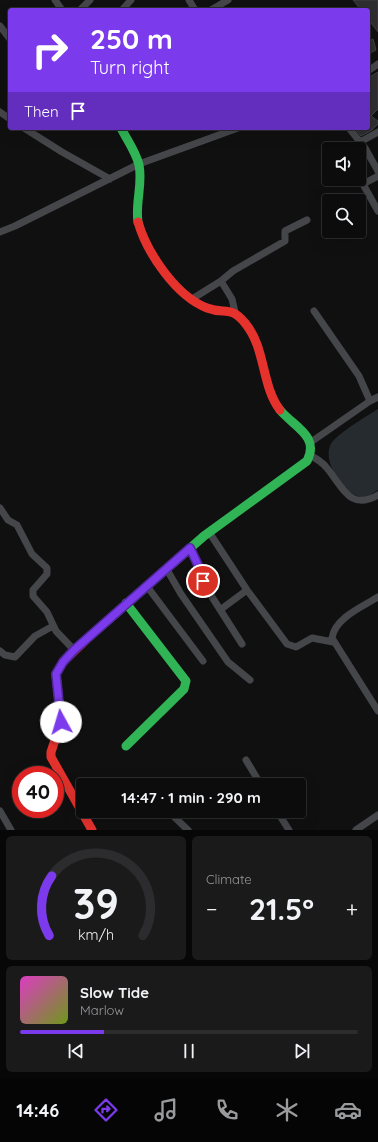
<!DOCTYPE html>
<meta charset="utf-8">
<style>
body{margin:0;font-family:Quicksand,sans-serif;background:#1a1a1b;color:#f1f3f6;height:100vh;display:flex;flex-direction:column;font-size:15px;white-space:nowrap}
*{box-sizing:border-box;margin:0}
p{font-size:13px;color:#9a9b9d}
.icon{flex:none;width:22px;height:22px;fill:none;stroke:currentColor;stroke-width:2;stroke-linecap:round;stroke-linejoin:round}
.map{position:relative;height:830px;overflow:hidden}
.details{display:flex;flex-direction:column;gap:6px;padding:6px;background:#070707;flex:1}
.details>*{flex:none}
.banner{position:absolute;left:8px;top:8px;width:362px;height:122px;border-radius:4px;box-shadow:0 4px 16px #0002,0 0 0 1px #2c2c2e;background:#7c3aed;color:#fff;overflow:hidden}
.buttons{position:absolute;left:322px;top:142px;display:grid;gap:8px}
.buttons a{display:grid;place-items:center;width:44px;height:44px;border-radius:4px;background:#0c0c0d;box-shadow:0 4px 16px #0002,0 0 0 1px #2c2c2e;font-size:20px}
.speed{position:absolute;left:12px;top:766px;display:flex;gap:8px;font-size:20px;font-weight:700;text-align:center}
.speed>*{display:grid;place-content:center;width:52px;height:52px;border-radius:50%;background:#0c0c0d;box-shadow:0 4px 16px #0002,0 0 0 1px #2c2c2e;line-height:1}
.speed .limit{border:6px solid #d22;background:#fff;color:#111}
.pin{position:absolute;display:grid;place-items:center;width:34px;height:34px;color:#fff;margin:-17px;border:2px solid #fff;border-radius:50%;box-shadow:0 1px 4px #0007}
.me{position:absolute;width:44px;margin:-22px;rotate:354deg;stroke-linejoin:round;filter:drop-shadow(0 0 3px #0008)}
.turn{display:flex;align-items:center;gap:14px;height:84px;padding:0 16px;font-size:18px}
.turn .icon{width:52px;height:52px;stroke-width:2.5}
.turn b{display:block;font-size:28px;line-height:34px}
.then{display:flex;align-items:center;height:38px;padding:0 16px;background:#0003;gap:8px;font-size:15px}
.big{font-size:30px;font-weight:700;line-height:1.1}
.details .widget{flex:1;display:flex;flex-direction:column;justify-content:center;gap:6px;min-width:0;padding:0 14px;border-radius:6px;background:#1a1a1b}
.details .dial{align-items:center;gap:0}
.dial svg{height:104px;overflow:visible;fill:none;stroke:#2c2c2e;stroke-width:7;stroke-linecap:round;text-anchor:middle}
.dial text{fill:#f1f3f6;stroke:none}
.song{display:flex;align-items:center;gap:12px}
.cover{width:48px;height:48px;border-radius:6px;background:linear-gradient(135deg,hsl(310 70% 55%),hsl(80 70% 35%))}
.played{height:4px;border-radius:2px;background:linear-gradient(90deg,#7c3aed 25%,#2c2c2e 25%)}
.keys{display:flex;justify-content:space-around;direction:ltr}
.heat{display:flex;justify-content:space-between;align-items:center;font-size:22px;direction:ltr}
.details .tiles{flex:1;display:grid;gap:6px;grid-template-columns:1fr 1fr}
.widget:last-child{grid-column:span 2}
.trip{position:absolute;left:76px;top:778px;width:230px;height:40px;border-radius:4px;background:#0c0c0d;box-shadow:0 4px 16px #0002,0 0 0 1px #2c2c2e;font-weight:700;line-height:40px;text-align:center}
.menu{display:flex;height:64px;justify-content:space-around;align-items:center;background:#050505;color:#9a9b9d}
.menu .icon{width:28px;height:28px}
.menu .on{color:#7c3aed}
.menu b{font-size:18px;color:#f1f3f6}
.map>svg:first-child{display:block}
</style>
<div class="map">
<svg width="378" height="830" viewBox="0 0 378 830">
<rect width="100%" height="100%" fill="#101011"/>
<path fill="#262b30" d="M 378,409 L 378,490 C 372,493 368,498 361,497 C 344,494 323,463 330,446 C 334,435 367,416 378,409 Z"/>
<path fill="#2e2e30" stroke="#404144" d="M 353,0 L 378,0 L 378,32 L 368,19 L 368,10 L 361,10 Z
M 373,39 L 376,50 L 368,54 L 368,42 Z
M 378,72 L 378,109 L 371,116 L 378,121 L 378,124 L 372,130 L 361,136 L 355,128 L 368,128 L 368,78 Z"/>
<g fill="none" stroke-linecap="round" stroke-linejoin="round">
<path stroke="#45464a" stroke-width="7" d="M 55,0 L 62,10
M 189,0 L 195,10
M 80,10 L 90,0
M 122,10 L 131,0
M 211,10 L 228,0
M 0,26 L 10,39
M 368,71 L 378,64
M 0,112 L 10,119
M 24,128 L 62,152 L 110,179
M 349,128 L 365,148 L 378,171
M 354,149 L 360,142 L 378,132
M 359,177 L 378,211
M 363,184 L 378,176
M 0,232 L 15,226 L 139,164 L 238,128
M 221,281 L 232,299 L 235,312
M 192,299 L 221,281 L 233,271 L 285,241 L 285,231 L 307,220
M 314,311 L 359,376 L 370,401
M 311,442 L 370,401 L 378,397
M 311,456 C 317,459 322,462 326,467 C 342,485 349,512 378,495
M 0,508 L 8,520 L 17,525 L 32,554 L 47,568 L 47,574 L 33,590 L 33,596 L 47,612 L 56,631 L 74,650
M 209,532 L 247,590 L 287,644 L 296,647 L 312,638 L 333,642
M 189,548 L 212,597 L 242,644
M 166,568 L 181,594 L 228,662 L 250,680
M 146,585 L 203,661
M 378,597 C 362,607 335,618 332,638 L 378,711
M 220,610 L 247,590
M 0,651 L 5,655 L 15,657 L 35,636 L 53,626
M 246,760 L 261,785
M 0,811 L 11,830
M 168,811 L 188,830
M 277,811 L 289,830
M 356,830 L 378,815"/>
<path stroke="#30b455" stroke-width="9" d="M 121,128 C 127,140 136,152 139,165 C 143,184 135,203 138,222
M 126,603 L 186,681 L 184,689 L 126,746
M 90,636 L 204,536 L 307,461 C 320,436 294,427 280,410"/>
<path stroke="#e5322d" stroke-width="9" d="M 138,222 C 147,253 176,296 207,308 C 225,315 230,305 245,323 C 266,348 261,385 280,410
M 90,636 L 63,662 L 56,674 L 61,722 L 51,752 L 51,757 L 92,830"/>
</g>
<g fill="none" stroke-linecap="round" stroke-linejoin="round">
<defs>
<path id="route" d="M 61,722 L 56,674 L 63,662 L 74,650 L 190,548 L 198,565 L 203,581"/>
</defs>
<use href="#route" stroke="#51269a" stroke-width="10"/>
<use href="#route" stroke="#7c3aed" stroke-width="7"/>
</g>
</svg>
<div class="buttons">
<a><svg class="icon" aria-label="sound" viewBox="0 0 24 24"><path d="M4 9h4l5-4v14l-5-4H4zM17 9q2 3 0 6"/></svg></a>
<a><svg class="icon" aria-label="search" viewBox="0 0 24 24"><circle cx="10" cy="10" r="6"/><path d="M15 15l6 6"/></svg></a>
</div>
<div class="speed"><div class="limit">40</div></div>
<div class="pin" style="left:203px;top:581px;background:#d93025"><svg class="icon" aria-label="arrive" viewBox="0 0 24 24"><path d="M6 21V4h12l-3 4 3 4H6"/></svg></div>
<svg class="me" style="left:61px;top:722px" viewBox="-20 -20 40 40"><circle r="19" fill="#fff"/><path d="M0-13L10 11 0 6-10 11z" fill="#7c3aed"/></svg>
<div class="trip">14:47 · 1 min · 290 m</div>
<div class="banner">
<div class="turn"><svg class="icon" aria-label="right" viewBox="0 0 24 24"><path d="M7 20v-9h11M14 6l5 5-5 5"/></svg><div><b>250 m</b>Turn right</div></div>
<div class="then">Then<svg class="icon" aria-label="arrive" viewBox="0 0 24 24"><path d="M6 21V4h12l-3 4 3 4H6"/></svg></div>
</div>
</div>
<section class="details">
<div class="tiles">
<div class="widget dial"><svg viewBox="0 0 100 80">
<path d="M14 69A42 42 0 1 1 86 69"/>
<path d="M14 69A42 42 0 0 1 16 23" stroke="#7c3aed"/>
<text x="50" y="56" font-size="32" font-weight="700">39</text>
<text x="50" y="72" font-size="11">km/h</text>
</svg></div>
<div class="widget"><p>Climate</p>
<div class="heat"><a>−</a><b class="big">21.5°</b><a>+</a></div>
</div>
<div class="widget">
<div class="song"><i class="cover"></i><div><b>Slow Tide</b><p>Marlow</p></div></div>
<div class="played"></div>
<div class="keys"><svg class="icon" aria-label="previous" viewBox="0 0 24 24"><path d="M18 5L8 12l10 7zM5 5v14"/></svg><svg class="icon" aria-label="pause" viewBox="0 0 24 24"><path d="M8 5v14M16 5v14"/></svg><svg class="icon" aria-label="next" viewBox="0 0 24 24"><path d="M6 5l10 7-10 7zM19 5v14"/></svg></div>
</div>
</div>
</section>
<nav class="menu">
<b>14:46</b>
<svg class="icon on" aria-label="directions" viewBox="0 0 24 24"><path d="M12 3l9 9-9 9-9-9zM9 14v-3h6M13 9l2 2-2 2"/></svg>
<svg class="icon" aria-label="music" viewBox="0 0 24 24"><path d="M9 18V5l10-2v13"/><circle cx="6" cy="18" r="3"/><circle cx="16" cy="16" r="3"/></svg>
<svg class="icon" aria-label="phone" viewBox="0 0 24 24"><path d="M5 4h4l2 5-3 2q2 4 5 5l2-3 5 2v4C11 20 4 13 5 4z"/></svg>
<svg class="icon" aria-label="climate" viewBox="0 0 24 24"><path d="M12 3v18M4 7l16 10M4 17L20 7"/></svg>
<svg class="icon" aria-label="car" viewBox="0 0 24 24"><path d="M5 17H2v-5l4-1 3-4h7l3 4 3 1v5h-3M9 17h6M6 11h13"/><circle cx="7" cy="17" r="2"/><circle cx="17" cy="17" r="2"/></svg>
</nav>
